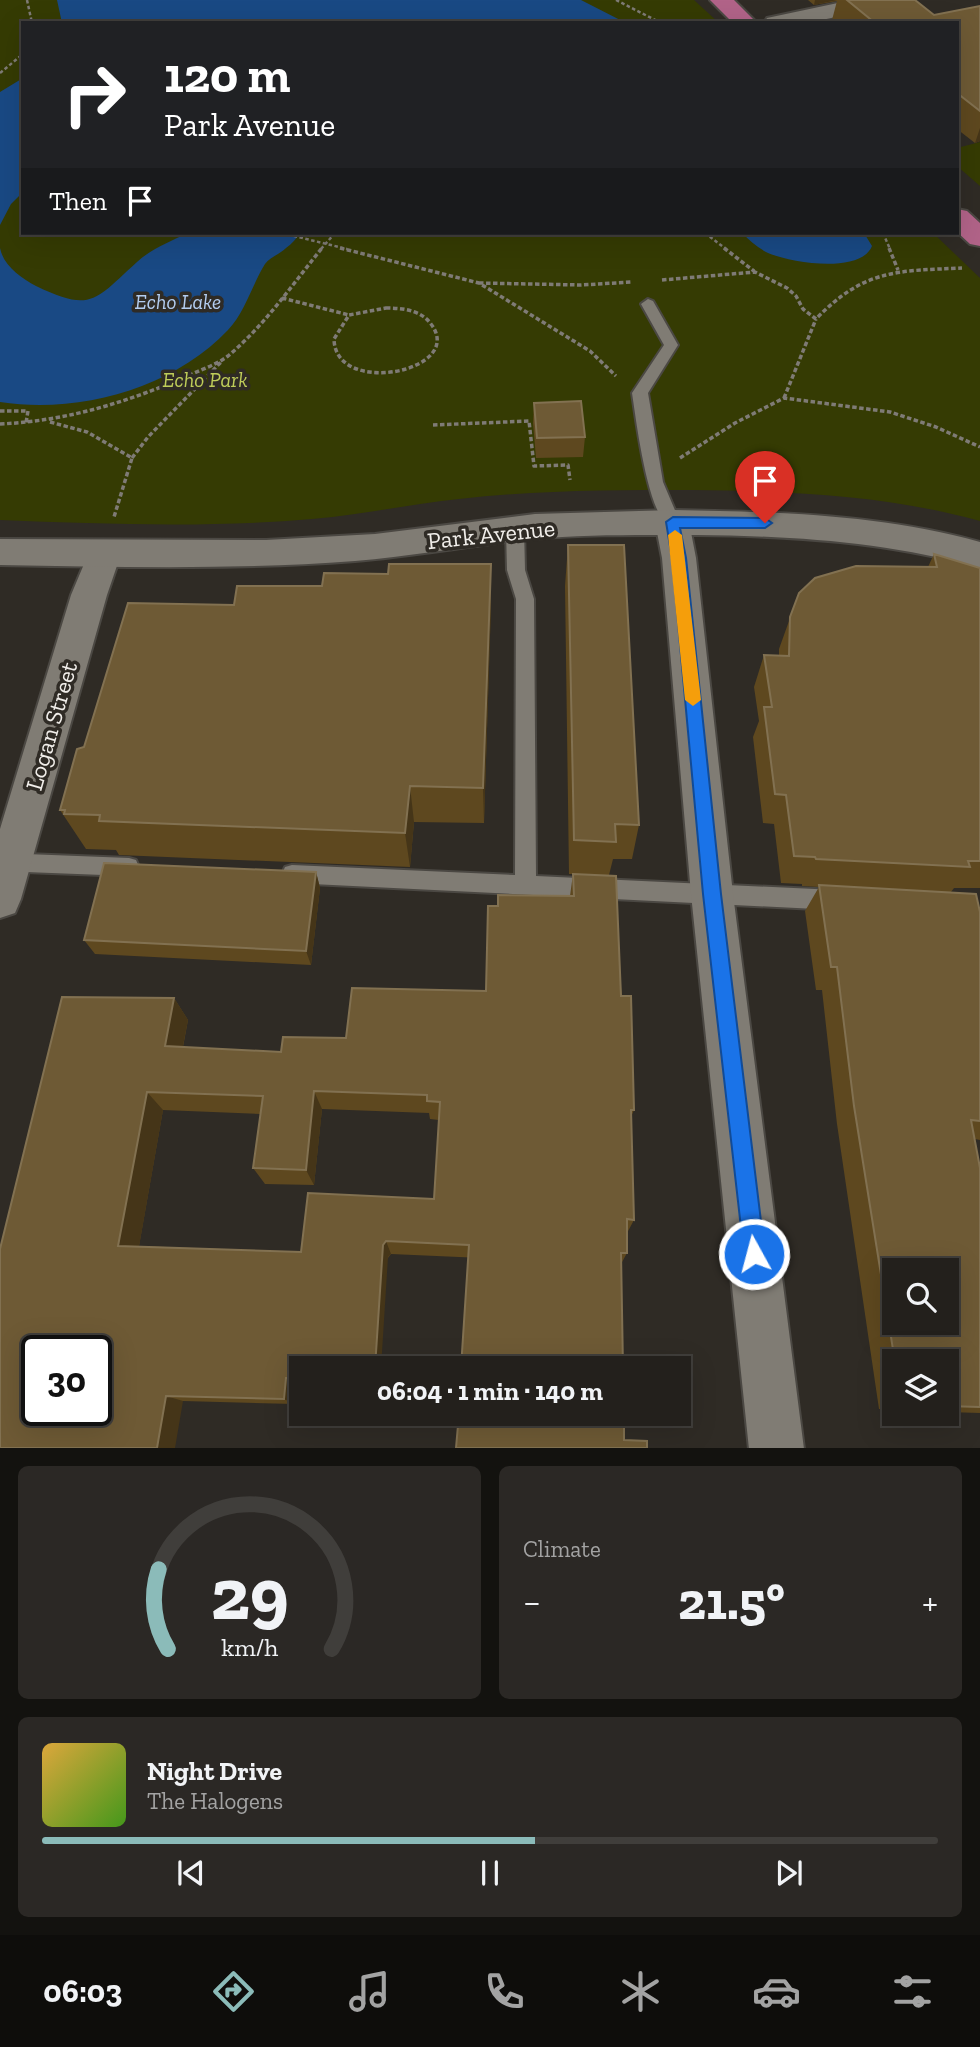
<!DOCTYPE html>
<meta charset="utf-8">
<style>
body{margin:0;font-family:"Zilla Slab",serif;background:#2b2825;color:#f1f3f6;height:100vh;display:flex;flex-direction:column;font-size:26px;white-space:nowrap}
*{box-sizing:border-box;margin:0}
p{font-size:23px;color:#a3a3a3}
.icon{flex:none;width:38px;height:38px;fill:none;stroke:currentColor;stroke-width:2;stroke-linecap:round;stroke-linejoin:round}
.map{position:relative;height:1448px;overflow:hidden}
.details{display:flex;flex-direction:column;gap:18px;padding:18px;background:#13120f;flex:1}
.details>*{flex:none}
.guide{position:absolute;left:21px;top:21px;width:938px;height:214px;border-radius:0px;box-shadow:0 7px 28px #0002,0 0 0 2px #403e3b;background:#202124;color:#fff;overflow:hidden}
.buttons{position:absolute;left:882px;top:1258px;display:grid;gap:14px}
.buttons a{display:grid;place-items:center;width:77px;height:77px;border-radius:0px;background:#23201c;box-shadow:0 7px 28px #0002,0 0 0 2px #403e3b;font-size:35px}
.speed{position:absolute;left:21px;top:1335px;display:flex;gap:14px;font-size:35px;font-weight:700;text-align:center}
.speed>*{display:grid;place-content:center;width:91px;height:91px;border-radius:50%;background:#23201c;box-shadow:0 7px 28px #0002,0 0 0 2px #403e3b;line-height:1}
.speed .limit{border:4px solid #111;border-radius:10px;background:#fff;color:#111}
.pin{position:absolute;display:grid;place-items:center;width:60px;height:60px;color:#fff;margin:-72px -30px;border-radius:50% 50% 50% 0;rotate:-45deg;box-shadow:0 0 7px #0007}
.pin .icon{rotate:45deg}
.me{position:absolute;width:77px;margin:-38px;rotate:353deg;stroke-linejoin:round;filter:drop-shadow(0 0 5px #0008)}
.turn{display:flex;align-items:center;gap:24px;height:147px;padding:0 28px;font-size:32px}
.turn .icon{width:91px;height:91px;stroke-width:2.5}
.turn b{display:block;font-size:49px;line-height:60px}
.then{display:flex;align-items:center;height:66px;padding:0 28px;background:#0003;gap:14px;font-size:26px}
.big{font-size:52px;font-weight:700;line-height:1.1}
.details .card{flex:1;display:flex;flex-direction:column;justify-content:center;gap:10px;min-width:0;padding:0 24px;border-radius:10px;background:#2b2825}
.details .dial{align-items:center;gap:0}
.dial svg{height:182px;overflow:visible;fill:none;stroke:#403e3b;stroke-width:7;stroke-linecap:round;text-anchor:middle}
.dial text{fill:#f1f3f6;stroke:none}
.song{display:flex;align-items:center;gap:21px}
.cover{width:84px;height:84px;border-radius:10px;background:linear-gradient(135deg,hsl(40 70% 55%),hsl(100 70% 35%))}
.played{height:7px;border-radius:4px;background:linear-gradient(90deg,#8bbbb9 55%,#403e3b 55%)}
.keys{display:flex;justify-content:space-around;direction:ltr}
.heat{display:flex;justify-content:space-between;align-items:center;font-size:38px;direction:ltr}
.details .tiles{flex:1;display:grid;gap:18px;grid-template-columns:1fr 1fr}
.card:last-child{grid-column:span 2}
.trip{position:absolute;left:289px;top:1356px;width:402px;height:70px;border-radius:0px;background:#23201c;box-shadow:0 7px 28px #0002,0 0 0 2px #403e3b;font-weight:700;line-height:70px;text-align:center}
.tab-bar{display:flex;height:112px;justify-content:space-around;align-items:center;background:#0e0d0b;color:#a3a3a3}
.tab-bar .icon{width:49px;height:49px}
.tab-bar .current{color:#8bbbb9}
.tab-bar b{font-size:32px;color:#f1f3f6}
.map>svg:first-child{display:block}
</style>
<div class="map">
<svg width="980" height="1449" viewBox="0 0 980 1449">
<rect width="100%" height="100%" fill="#2f2b25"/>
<path fill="#353b03" d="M 0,0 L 694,0 L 719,23 L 23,23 L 23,233 L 933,233 L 980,278 L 980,521 C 886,495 789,491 692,490 C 612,490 538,490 459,499 C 410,504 361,515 312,519 C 208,528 104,524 0,520 Z
M 980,142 L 980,186 L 957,166 L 957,148 Z"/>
<path fill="#194984" d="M 57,0 L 581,0 L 626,23 L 62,23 Z
M 23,78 L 23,192 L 11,204 L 0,225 L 0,92 Z
M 188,233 L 301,233 C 296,238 292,244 286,248 C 280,254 270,257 265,264 C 252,285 245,312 228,330 C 172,389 79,414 0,402 L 0,248 C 3,265 21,278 36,286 C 92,313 95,300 137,262 C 151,249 171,241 188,233 Z
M 742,233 L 864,233 L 872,246 C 861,274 791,263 768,253 C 758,248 750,241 742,233 Z"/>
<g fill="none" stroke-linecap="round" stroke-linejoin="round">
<defs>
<path id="service" d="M 648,299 L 653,301 L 678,345 L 648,393 L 663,482 L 680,522 L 672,528 C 648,521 636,418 632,393 L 664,345 L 641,304 Z
M 515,523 L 524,529 L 525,570 L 534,599 L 536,876 L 836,890 L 844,893 L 847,900 L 844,907 L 836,910 L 292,883 L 285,881 L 282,874 L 285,867 L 292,865 L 515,875 L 516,599 L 507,570 L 506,529 Z
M 0,853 L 129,858 L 136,860 L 139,867 L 136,874 L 129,876 L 0,871 Z"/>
<path id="minor" d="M 852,0 L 894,0 L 891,5 L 808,23 L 764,23 L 767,18 Z
M 672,510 L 684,513 L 689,522 L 696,558 L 733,894 L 804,1449 L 749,1449 L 691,894 L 662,558 L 655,522 L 660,513 Z
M 104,541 L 116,545 L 121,554 L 107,595 L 21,899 L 15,913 L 0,918 L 0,829 L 71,595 L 92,545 Z"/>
<path id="tertiary" d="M 674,510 C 778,512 879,514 980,542 L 980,568 C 887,542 794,536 697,535 C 642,535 588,534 533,539 C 473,545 414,556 355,561 C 236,570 118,567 0,565 L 0,539 L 266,540 L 375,534 L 535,514 Z"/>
<path id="primary" d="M 710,0 L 734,0 L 757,23 L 733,23 Z
M 957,209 L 967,211 L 980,223 L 980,246 L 970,244 L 957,232 Z"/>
</defs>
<use href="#service" stroke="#4b4843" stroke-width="4"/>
<use href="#minor" stroke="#4b4843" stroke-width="4"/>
<use href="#tertiary" stroke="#4b4843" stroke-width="4"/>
<use href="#primary" stroke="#4b4843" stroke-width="4"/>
<path stroke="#7f7b76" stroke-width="2.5" stroke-dasharray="3.5 2.5" stroke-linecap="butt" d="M 27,0 L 32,23
M 616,0 L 661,23
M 0,73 L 23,54
M 282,233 L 347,249
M 705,233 L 726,249
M 883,233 L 890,249
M 321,249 L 335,233"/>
<path stroke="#7f7b76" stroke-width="3.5" stroke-dasharray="4.5 2.5" stroke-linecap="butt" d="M 340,248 L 479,283 L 590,351 L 616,376
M 724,248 L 754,271
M 889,248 L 898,270
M 662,280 L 755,272 L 787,288 L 796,296 L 803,309 L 816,319 C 864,269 897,271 962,268
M 479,283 L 581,285 L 632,282
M 282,298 L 349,315
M 386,308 C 402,308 421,310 431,324 C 467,371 335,398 334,339 L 349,315 Z
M 784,398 L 816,319
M 0,411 L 28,411 L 26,423
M 50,422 L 87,432 L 132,458 L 114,517
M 0,424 C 67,421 128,402 190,375 C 202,369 216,365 228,356 C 265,325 292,285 322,248
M 433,425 L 529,421 L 534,466 L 568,465 L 570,480
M 132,458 L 148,437 L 222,361
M 680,458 L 735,423 L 784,398 L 890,412 L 936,427 L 980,447"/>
<use href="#service" fill="#807c74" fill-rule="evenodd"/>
<use href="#minor" fill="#807c74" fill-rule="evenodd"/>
<use href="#tertiary" fill="#807c74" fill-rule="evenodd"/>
<use href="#primary" fill="#b16388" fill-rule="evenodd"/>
</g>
<path fill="#5e481f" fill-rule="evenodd" d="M 808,0 L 915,0 L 934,15 L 980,6 L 980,141 L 975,143 L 957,129 L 957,23 L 835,23 L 832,20 L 837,1 L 814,5 Z
M 534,403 L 585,437 L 583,457 L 536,458 L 533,423 Z
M 568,545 L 639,825 L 632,859 L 613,859 L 609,875 L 634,1110 L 631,1117 L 634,1220 L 627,1233 L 627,1253 L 621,1264 L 391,1254 L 301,1368 L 301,1384 L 296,1384 L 294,1404 L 183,1401 L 0,1448 L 174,998 L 188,1020 L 183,1047 L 281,1052 L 346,1038 L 486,991 L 498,906 L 570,896 L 573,874 L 569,874 L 565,586 ZM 322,1109 L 429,1113 L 430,1119 L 439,1120 L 434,1199 L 301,1252 L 139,1246 L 163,1110 L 261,1114 L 253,1168 L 265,1184 L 314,1185 Z
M 934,554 L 980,568 L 980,888 L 954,888 L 951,892 L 980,912 L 980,1140 L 975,1139 L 980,1168 L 980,1413 L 947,1412 L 947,1362 L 894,1362 L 894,1409 L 879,1409 L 837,1124 L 822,990 L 816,990 L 805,911 L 819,887 L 802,886 L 802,884 L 781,883 L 774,824 L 763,823 L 753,737 L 759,721 L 754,687 L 764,655 L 779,655 L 779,649 L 799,593 L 928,567 Z
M 234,605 L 491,605 L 484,823 L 414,822 L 410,867 L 119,855 L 116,850 L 86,849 L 60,810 L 84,747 Z
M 316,872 L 320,888 L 311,965 L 95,954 L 84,940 Z"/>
<path fill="#453518" d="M 815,0 L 837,0 L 814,5 Z
M 980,128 L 980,141 L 975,143 Z
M 491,564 L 491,605 L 484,823 L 483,788 Z
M 410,786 L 414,822 L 410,867 L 405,833 Z
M 316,872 L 320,888 L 311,965 L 306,951 Z
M 174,998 L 188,1020 L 179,1066 L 165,1046 Z
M 314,1091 L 322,1109 L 314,1185 L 306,1170 Z
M 147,1092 L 163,1110 L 137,1258 L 118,1246 Z
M 386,1241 L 391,1254 L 388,1257 L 381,1368 L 375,1368 L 383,1245 Z
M 286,1378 L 296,1384 L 294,1404 L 284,1399 Z
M 166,1396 L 183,1401 L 175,1448 L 157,1448 Z"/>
<path fill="#6e5a35" stroke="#827151" stroke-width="2" fill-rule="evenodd" d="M 847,0 L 915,0 L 934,15 L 980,6 L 980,111 L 957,93 L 957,23 L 875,23 Z
M 581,401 L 585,437 L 537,438 L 534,403 Z
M 568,545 L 624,545 L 639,825 L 615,824 L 616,842 L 574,840 Z
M 934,554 L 980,568 L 980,861 L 968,861 L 970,867 L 816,859 L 815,857 L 794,856 L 786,795 L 775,794 L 764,707 L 772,707 L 764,655 L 789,656 L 790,617 L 799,593 L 815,578 L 856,566 L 937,567 Z
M 389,564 L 491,564 L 483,788 L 410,786 L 405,833 L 99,821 L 100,815 L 64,814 L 65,810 L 60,810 L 77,749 L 84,747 L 128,603 L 234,605 L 237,586 L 322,586 L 324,573 L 388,574 Z
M 104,863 L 316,872 L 306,951 L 84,940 Z
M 573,874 L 616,876 L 621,996 L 631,996 L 634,1110 L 631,1110 L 634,1220 L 627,1219 L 627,1253 L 621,1253 L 623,1368 L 461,1368 L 469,1245 L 386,1241 L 383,1245 L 375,1368 L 301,1368 L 301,1378 L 286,1378 L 284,1399 L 166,1396 L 157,1448 L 0,1448 L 0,1249 L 62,997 L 174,998 L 165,1046 L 281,1052 L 283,1037 L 346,1038 L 352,988 L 486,991 L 488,906 L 498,906 L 498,895 L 574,896 ZM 314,1091 L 427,1095 L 427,1101 L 440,1102 L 434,1199 L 308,1193 L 301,1252 L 118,1246 L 147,1092 L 263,1096 L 253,1168 L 306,1170 ZM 37,1351 L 96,1351 L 96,1410 L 37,1410 Z
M 819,885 L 976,894 L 980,912 L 980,1121 L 971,1120 L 980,1168 L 980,1407 L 947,1406 L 947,1362 L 895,1362 L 854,1106 L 837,967 L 831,967 ZM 894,1270 L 947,1270 L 947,1323 L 894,1323 Z
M 459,1414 L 624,1414 L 624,1440 L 647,1441 L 647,1448 L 456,1448 Z"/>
<path fill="#1a73e8" stroke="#114b97" stroke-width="2" d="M 673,517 L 765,518 L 772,523 L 765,528 L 680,528 L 686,558 L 721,894 L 765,1254 L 762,1262 L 754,1265 L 747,1262 L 744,1254 L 703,894 L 672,558 L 666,522 Z"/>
<path fill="#f59e0b" d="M 675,530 L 682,535 L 701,700 L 693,706 L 685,700 L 668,535 Z"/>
<g text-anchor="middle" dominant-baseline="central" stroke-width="7" stroke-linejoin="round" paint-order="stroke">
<g font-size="21" font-style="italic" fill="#b3cdf0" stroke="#2f2b25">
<text x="178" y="301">Echo Lake</text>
</g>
<g font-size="21" font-style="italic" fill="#bfcd59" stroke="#2f2b25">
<text x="205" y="379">Echo Park</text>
</g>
<g font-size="24" fill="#f1eeea" stroke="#2f2b25">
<text transform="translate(491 534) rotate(-6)">Park Avenue</text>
<text transform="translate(51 726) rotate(-74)">Logan Street</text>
</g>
</g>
</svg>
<div class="buttons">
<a><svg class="icon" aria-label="search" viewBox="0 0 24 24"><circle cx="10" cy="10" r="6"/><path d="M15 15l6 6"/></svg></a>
<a><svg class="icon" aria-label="layers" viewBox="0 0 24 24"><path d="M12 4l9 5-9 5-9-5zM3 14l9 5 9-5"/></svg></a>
</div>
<div class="speed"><div class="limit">30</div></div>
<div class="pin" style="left:765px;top:523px;background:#d93025"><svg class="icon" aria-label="arrive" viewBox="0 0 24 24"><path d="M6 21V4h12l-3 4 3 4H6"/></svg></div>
<svg class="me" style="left:754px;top:1254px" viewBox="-20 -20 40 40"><circle r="17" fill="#1a73e8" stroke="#fff" stroke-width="3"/><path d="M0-11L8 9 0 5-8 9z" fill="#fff"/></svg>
<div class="trip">06:04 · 1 min · 140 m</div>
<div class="guide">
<div class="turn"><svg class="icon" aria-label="right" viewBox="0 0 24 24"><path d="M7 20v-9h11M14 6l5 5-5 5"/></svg><div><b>120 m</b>Park Avenue</div></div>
<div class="then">Then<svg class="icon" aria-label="arrive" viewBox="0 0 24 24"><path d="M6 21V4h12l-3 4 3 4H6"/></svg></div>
</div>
</div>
<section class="details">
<div class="tiles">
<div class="card dial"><svg viewBox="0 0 100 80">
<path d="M14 69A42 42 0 1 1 86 69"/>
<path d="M14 69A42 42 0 0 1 10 34" stroke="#8bbbb9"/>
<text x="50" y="56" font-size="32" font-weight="700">29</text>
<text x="50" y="72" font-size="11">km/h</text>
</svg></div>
<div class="card"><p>Climate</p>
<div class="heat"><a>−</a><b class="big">21.5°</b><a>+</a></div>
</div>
<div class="card">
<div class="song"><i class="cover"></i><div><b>Night Drive</b><p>The Halogens</p></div></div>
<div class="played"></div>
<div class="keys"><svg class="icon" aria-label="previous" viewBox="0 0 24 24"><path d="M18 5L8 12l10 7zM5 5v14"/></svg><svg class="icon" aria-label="pause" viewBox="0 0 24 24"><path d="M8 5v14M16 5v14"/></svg><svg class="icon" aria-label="next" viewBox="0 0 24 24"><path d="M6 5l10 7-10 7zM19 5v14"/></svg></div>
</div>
</div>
</section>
<nav class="tab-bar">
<b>06:03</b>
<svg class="icon current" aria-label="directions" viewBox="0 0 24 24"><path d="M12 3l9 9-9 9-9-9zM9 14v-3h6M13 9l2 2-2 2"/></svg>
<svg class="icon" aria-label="music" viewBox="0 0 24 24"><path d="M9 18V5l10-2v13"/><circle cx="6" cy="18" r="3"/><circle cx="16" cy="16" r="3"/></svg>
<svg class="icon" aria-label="phone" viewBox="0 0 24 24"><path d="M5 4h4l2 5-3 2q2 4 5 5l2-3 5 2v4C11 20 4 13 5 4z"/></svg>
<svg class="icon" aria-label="climate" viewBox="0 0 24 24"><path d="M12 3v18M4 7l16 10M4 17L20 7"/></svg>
<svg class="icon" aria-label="car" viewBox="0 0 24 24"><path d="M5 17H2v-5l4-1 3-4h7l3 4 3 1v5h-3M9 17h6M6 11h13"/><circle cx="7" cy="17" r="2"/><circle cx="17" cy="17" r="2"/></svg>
<svg class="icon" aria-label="filters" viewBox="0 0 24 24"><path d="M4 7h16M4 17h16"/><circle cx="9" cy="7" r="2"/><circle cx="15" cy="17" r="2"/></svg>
</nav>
